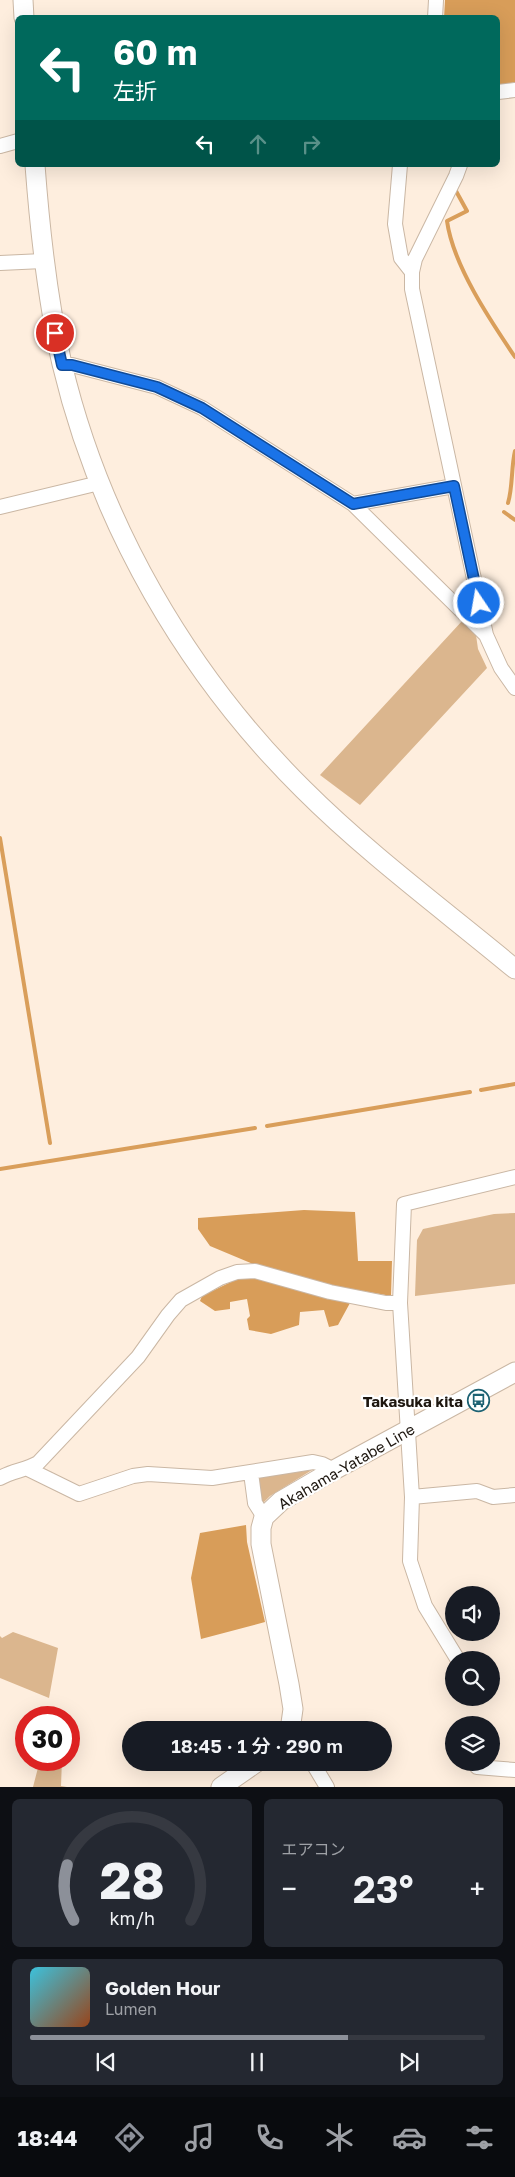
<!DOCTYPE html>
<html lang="ja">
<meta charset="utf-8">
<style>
body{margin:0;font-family:"Golos Text","Noto Sans JP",sans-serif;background:#242831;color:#f1f3f6;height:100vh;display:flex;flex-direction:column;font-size:19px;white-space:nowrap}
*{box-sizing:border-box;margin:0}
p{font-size:16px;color:#9ea1a6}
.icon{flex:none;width:28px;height:28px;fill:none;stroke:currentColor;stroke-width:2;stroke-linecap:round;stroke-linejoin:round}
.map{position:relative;height:1787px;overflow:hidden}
.details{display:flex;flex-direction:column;gap:12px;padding:12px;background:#0d0f14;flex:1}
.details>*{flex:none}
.banner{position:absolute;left:15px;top:15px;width:485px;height:152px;border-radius:8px;box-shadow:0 5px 20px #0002;background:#00695c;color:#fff;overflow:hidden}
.buttons{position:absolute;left:445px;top:1586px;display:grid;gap:10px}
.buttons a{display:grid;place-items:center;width:55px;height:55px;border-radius:50%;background:#171b24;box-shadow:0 5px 20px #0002;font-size:25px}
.speed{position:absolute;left:15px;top:1706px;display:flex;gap:10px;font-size:25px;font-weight:700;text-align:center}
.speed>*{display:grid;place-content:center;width:65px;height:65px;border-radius:50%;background:#171b24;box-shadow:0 5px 20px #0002;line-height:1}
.speed .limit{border:8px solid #d22;background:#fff;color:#111}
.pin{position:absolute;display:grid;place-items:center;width:42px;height:42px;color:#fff;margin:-21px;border:2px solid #fff;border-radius:50%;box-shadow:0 1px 5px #0007}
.me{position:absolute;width:55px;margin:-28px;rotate:348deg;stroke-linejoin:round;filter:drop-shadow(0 0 4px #0008)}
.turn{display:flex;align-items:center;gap:18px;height:105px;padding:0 15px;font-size:22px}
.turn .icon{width:65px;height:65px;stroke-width:2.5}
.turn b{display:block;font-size:35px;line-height:42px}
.lanes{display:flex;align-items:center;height:48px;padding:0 15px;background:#0003;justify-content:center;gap:25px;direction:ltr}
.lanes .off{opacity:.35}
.big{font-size:38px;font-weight:600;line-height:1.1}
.details .card{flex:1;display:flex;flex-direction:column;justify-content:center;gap:8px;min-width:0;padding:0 18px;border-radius:8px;background:#242831}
.details .dial{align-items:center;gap:0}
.dial svg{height:130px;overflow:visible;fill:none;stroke:#363941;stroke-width:7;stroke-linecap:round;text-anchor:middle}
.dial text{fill:#f1f3f6;stroke:none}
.song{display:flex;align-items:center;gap:15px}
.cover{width:60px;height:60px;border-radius:8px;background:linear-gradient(135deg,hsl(190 70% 55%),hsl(20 70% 35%))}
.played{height:5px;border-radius:2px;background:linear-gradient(90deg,#8c9099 70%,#363941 70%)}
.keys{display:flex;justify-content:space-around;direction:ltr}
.heat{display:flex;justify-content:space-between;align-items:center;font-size:28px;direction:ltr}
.details .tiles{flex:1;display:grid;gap:12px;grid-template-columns:1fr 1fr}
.card:last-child{grid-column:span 2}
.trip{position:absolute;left:122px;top:1721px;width:270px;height:50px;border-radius:25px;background:#171b24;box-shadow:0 5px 20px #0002;font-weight:600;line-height:50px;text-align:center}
.dock{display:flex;height:80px;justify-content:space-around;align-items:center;background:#090b0e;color:#9ea1a6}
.dock .icon{width:35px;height:35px}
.dock .selected{color:#8c9099}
.dock b{font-size:22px;color:#f1f3f6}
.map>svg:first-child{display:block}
</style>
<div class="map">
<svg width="515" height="1787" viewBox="0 0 515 1787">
<rect width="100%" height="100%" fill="#feeede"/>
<path fill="#dbb68e" d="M 463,620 L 476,635 L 478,649 L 487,668 L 360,805 L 320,775 Z
M 515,1213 L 515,1284 L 415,1296 L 417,1240 L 423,1229 L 494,1214 Z
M 312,1470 L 270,1496 L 262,1504 L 255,1478 Z
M 13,1632 L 58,1648 L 49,1698 L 0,1678 L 0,1636 L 2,1638 Z
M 40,1760 L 62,1760 L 61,1786 L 67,1787 L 33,1787 Z"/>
<path fill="#d89d59" d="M 445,0 L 515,0 L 515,82 L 498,86 L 498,18 L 444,18 Z
M 304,1210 L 355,1212 L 358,1261 L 392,1261 L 391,1296 L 300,1280 L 253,1264 L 210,1246 L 198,1229 L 198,1218 Z
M 250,1277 L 350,1303 L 338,1325 L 329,1327 L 324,1310 L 300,1312 L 299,1325 L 271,1334 L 249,1330 L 247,1319 L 250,1316 L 247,1299 L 230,1302 L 230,1309 L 215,1311 L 200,1301 L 202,1296 L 235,1280 Z
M 246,1525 L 247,1542 L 265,1622 L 201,1639 L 191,1578 L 200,1533 Z"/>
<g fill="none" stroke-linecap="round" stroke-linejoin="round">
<path stroke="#d99e5a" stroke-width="4" d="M 456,191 L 467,211 L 447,221 C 453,265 490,320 515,357
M 508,503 C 513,486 511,468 515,451
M 504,512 L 515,520
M 0,838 L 50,1143
M 481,1090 L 515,1084
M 267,1126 L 470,1092
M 0,1169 L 255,1128"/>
<defs>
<path id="street" d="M 435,18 L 436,0
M 498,92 L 515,90
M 0,146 L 18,141
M 400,165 L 395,224 L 401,258 L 412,272
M 460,165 L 456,176 L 415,259 L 412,272 L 412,289 L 486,635 L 501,668 L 515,688
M 0,263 L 43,261
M 62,365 L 72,365 L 157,387 L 202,408 L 353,504 L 486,635
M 353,504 L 454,486
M 0,507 L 91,485 L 99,480
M 28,1469 L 79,1494 L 133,1476 L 148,1474 L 212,1478 L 313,1462 L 322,1464 L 334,1470
M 251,1473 L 255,1503 L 264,1517
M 0,1478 C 12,1471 26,1470 38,1463 L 138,1357 L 168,1315 L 181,1300 L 220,1278 L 237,1272 L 255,1271 L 330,1292 L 386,1303 L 400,1303
M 412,1497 L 477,1491 L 493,1497 L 515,1495
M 458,1660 L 425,1606 L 410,1561 L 412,1497 L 400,1303 L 404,1204 L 515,1177
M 312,1762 L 327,1787
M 477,1767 L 515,1770"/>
<path id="secondary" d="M 23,0 L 24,18
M 35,165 C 40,232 47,298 62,364 C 100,524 186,673 303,789 C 368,854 444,910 515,969
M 290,1730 L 293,1709 L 289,1684 L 261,1544 L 261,1528 L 264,1517 L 281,1501 L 334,1470 L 515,1372
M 221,1787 L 257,1762"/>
</defs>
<use href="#street" stroke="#cab7a4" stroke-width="16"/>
<use href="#secondary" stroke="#cab7a4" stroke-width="21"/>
<use href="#street" stroke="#fff" stroke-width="14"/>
<use href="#secondary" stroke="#fff" stroke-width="19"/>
</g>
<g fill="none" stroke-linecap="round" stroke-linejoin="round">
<defs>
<path id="route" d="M 55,333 L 62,365 L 72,365 L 157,387 L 202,408 L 353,504 L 454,486 L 479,603"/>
</defs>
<use href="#route" stroke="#114b97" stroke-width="12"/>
<use href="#route" stroke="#1a73e8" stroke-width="9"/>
</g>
<defs>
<symbol id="bus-ring" viewBox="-11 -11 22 22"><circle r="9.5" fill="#fff" stroke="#1d6273" stroke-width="1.5"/><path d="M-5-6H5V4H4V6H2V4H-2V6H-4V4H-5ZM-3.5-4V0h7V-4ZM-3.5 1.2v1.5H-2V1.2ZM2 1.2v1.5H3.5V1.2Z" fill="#1d6273"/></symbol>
</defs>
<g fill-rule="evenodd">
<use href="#bus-ring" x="466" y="1388" width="25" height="25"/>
</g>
<g text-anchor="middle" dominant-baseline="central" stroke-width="4.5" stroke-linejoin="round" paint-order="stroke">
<g font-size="15" font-weight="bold" fill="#1e1710" stroke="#fff" text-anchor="end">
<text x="463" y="1401">Takasuka kita</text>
</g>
<g font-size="15" fill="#1e1710" stroke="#fff">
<text transform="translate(346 1466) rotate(-30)">Akahama-Yatabe Line</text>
</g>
</g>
</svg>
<div class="buttons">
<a><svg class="icon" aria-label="sound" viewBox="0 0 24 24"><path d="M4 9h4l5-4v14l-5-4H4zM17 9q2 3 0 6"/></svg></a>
<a><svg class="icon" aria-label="search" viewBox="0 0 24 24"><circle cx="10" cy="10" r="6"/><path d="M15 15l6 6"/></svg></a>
<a><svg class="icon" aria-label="layers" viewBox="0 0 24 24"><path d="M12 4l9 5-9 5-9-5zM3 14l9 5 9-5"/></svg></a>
</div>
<div class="speed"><div class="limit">30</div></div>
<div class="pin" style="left:55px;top:333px;background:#d93025"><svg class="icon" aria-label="arrive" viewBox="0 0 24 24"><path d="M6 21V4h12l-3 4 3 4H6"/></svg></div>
<svg class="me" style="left:479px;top:603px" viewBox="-20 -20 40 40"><circle r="17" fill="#1a73e8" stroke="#fff" stroke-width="3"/><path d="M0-11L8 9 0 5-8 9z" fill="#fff"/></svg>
<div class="trip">18:45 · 1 分 · 290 m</div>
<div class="banner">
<div class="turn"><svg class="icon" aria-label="left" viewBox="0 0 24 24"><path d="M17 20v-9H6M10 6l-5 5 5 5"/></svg><div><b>60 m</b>左折</div></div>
<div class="lanes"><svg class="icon" aria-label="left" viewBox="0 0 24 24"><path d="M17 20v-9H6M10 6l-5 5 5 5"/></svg><svg class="icon off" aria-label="ahead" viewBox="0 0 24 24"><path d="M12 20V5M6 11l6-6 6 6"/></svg><svg class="icon off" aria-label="right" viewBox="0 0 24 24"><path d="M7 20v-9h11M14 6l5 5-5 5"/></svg></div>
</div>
</div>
<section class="details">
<div class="tiles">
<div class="card dial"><svg viewBox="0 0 100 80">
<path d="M14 69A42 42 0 1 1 86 69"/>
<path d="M14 69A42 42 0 0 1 10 35" stroke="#8c9099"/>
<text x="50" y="56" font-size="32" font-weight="700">28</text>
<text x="50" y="72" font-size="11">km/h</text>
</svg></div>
<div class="card"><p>エアコン</p>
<div class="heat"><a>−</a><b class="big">23°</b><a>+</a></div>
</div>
<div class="card">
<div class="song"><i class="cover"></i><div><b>Golden Hour</b><p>Lumen</p></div></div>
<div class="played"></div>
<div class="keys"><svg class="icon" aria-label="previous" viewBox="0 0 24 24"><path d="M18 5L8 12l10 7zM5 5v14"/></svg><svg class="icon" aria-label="pause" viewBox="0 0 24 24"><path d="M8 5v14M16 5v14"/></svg><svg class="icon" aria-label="next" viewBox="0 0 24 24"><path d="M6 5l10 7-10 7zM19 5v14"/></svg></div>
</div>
</div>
</section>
<nav class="dock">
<b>18:44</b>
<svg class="icon selected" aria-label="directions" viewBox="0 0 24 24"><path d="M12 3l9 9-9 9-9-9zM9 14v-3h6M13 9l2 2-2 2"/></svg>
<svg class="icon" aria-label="music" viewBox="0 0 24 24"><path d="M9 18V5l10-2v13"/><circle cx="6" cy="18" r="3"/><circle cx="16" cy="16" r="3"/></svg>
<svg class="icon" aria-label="phone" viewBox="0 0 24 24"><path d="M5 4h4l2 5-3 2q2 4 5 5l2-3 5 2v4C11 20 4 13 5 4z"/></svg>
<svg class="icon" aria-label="climate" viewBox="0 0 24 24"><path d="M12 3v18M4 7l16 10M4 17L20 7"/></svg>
<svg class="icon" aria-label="car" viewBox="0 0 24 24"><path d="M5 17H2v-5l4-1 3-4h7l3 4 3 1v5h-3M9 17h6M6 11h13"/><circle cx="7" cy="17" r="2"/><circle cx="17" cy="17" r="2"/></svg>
<svg class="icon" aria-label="filters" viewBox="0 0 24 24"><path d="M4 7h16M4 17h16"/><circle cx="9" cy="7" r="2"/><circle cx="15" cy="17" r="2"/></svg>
</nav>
